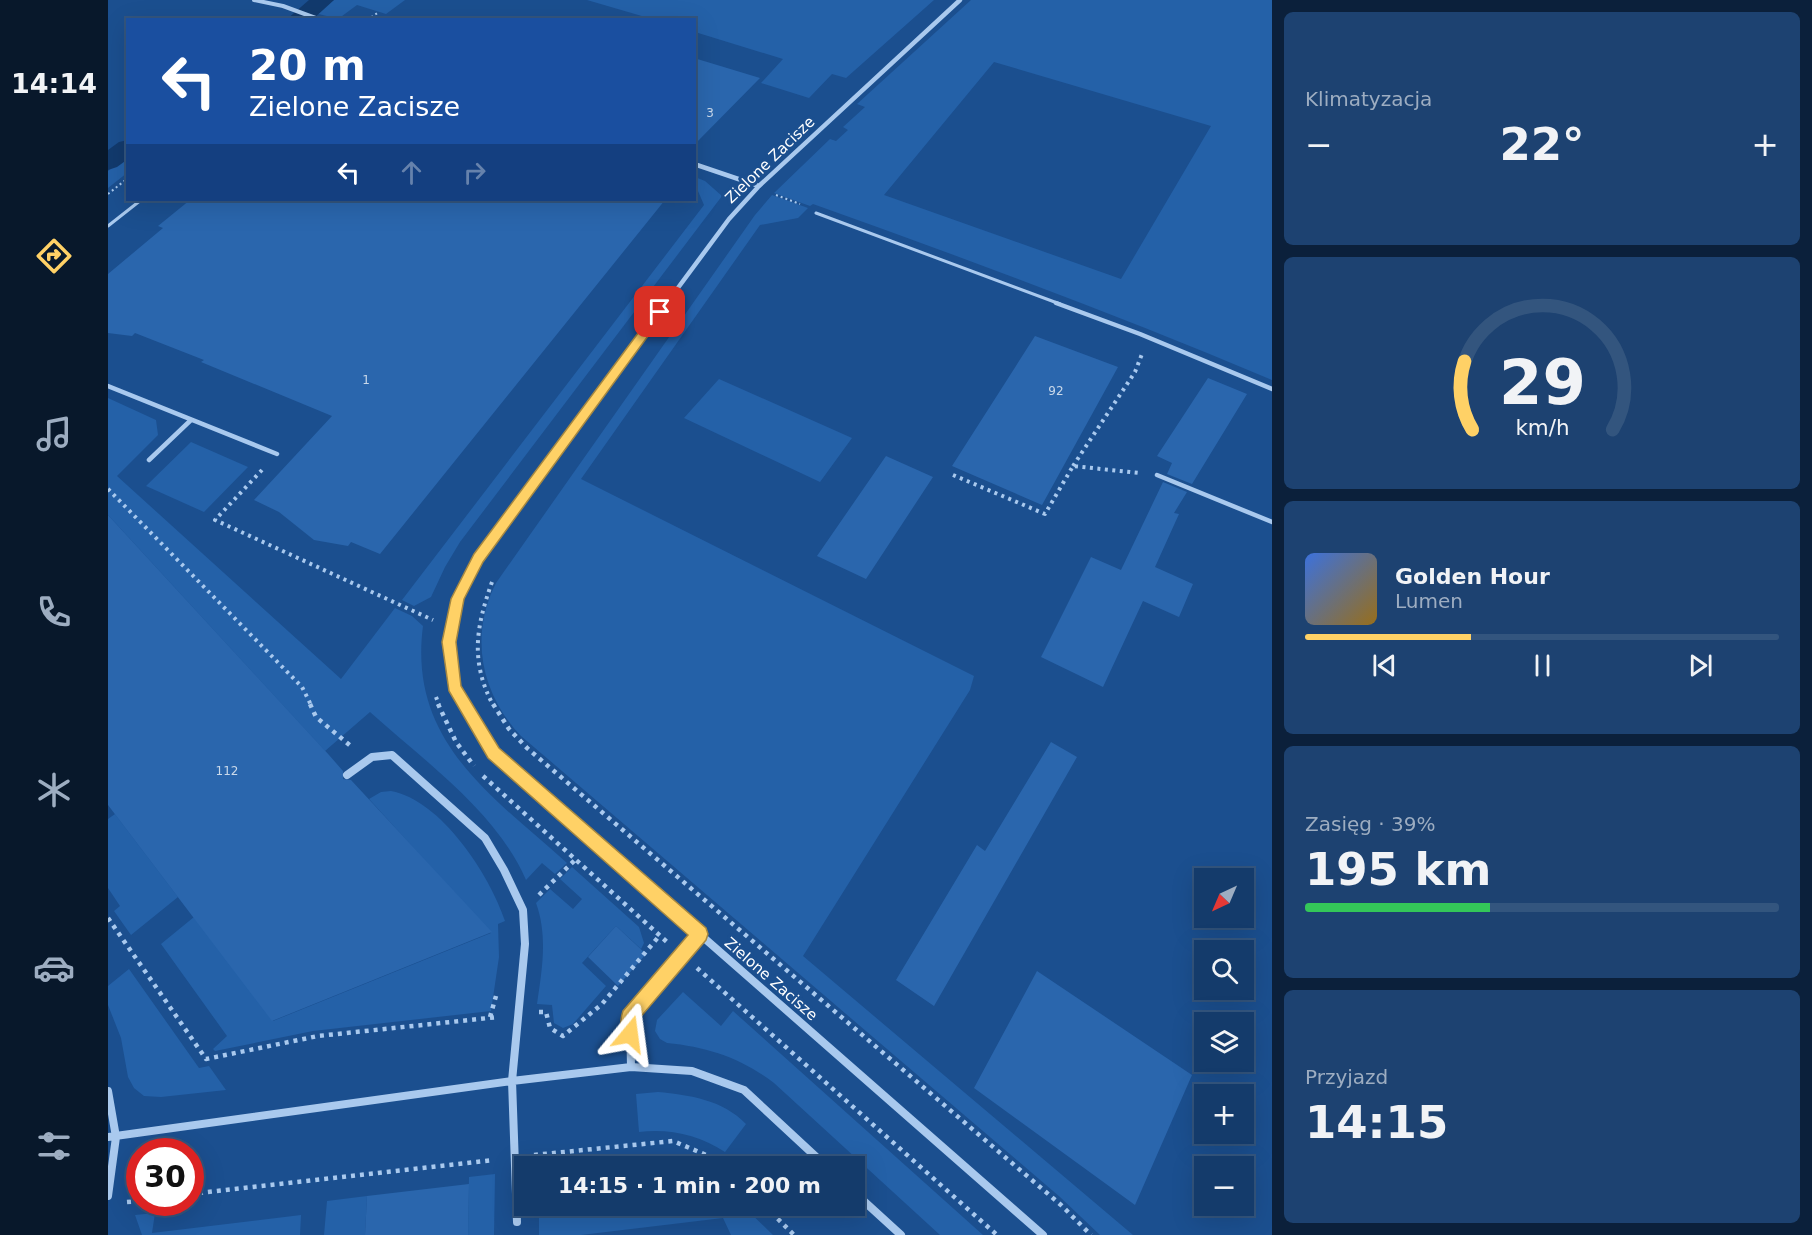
<!DOCTYPE html>
<html lang="pl">
<meta charset="utf-8">
<style>
body{margin:0;font-family:"DejaVu Sans",sans-serif;background:#1d4271;color:#f1f3f6;height:100vh;display:flex;flex-direction:column;font-size:22px;white-space:nowrap}
*{box-sizing:border-box;margin:0}
p{font-size:20px;color:#9dadc1}
.icon{flex:none;width:33px;height:33px;fill:none;stroke:currentColor;stroke-width:2;stroke-linecap:round;stroke-linejoin:round}
.map{position:relative;flex:1;overflow:hidden}
.drawer{display:flex;flex-direction:column;gap:12px;padding:12px;background:#0b203b;width:540px}
.drawer>*{flex:none}
.hud{position:absolute;left:18px;top:18px;width:570px;height:183px;border-radius:0px;box-shadow:0 6px 24px #0002,0 0 0 2px #33557e;background:#1a4fa0;color:#fff;overflow:hidden}
.needle{width:39px;rotate:224deg}
.fabs{position:absolute;left:1086px;top:868px;display:grid;gap:12px}
.fabs a{display:grid;place-items:center;width:60px;height:60px;border-radius:0px;background:#143b6b;box-shadow:0 6px 24px #0002,0 0 0 2px #33557e;font-size:30px}
.speed{position:absolute;left:18px;top:1138px;display:flex;gap:12px;font-size:30px;font-weight:700;text-align:center}
.speed>*{display:grid;place-content:center;width:78px;height:78px;border-radius:50%;background:#143b6b;box-shadow:0 6px 24px #0002,0 0 0 2px #33557e;line-height:1}
.speed .limit{border:9px solid #d22;background:#fff;color:#111}
.pin{position:absolute;display:grid;place-items:center;width:51px;height:51px;color:#fff;margin:-26px;border-radius:12px;box-shadow:0 3px 9px #0006}
.me{position:absolute;width:66px;margin:-33px;rotate:16deg;stroke-linejoin:round;filter:drop-shadow(0 0 4px #0008)}
.turn{display:flex;align-items:center;gap:21px;height:126px;padding:0 24px;font-size:27px}
.turn .icon{width:78px;height:78px;stroke-width:2.5}
.turn b{display:block;font-size:42px;line-height:51px}
.lanes{display:flex;align-items:center;height:57px;padding:0 24px;background:#0003;justify-content:center;gap:30px;direction:ltr}
.lanes .off{opacity:.35}
.big{font-size:45px;font-weight:800;line-height:1.1}
.drawer .tile{flex:1;display:flex;flex-direction:column;justify-content:center;gap:9px;min-width:0;padding:0 21px;border-radius:9px;background:#1d4271}
.drawer .dial{align-items:center;gap:0}
.dial svg{height:156px;overflow:visible;fill:none;stroke:#33557e;stroke-width:7;stroke-linecap:round;text-anchor:middle}
.dial text{fill:#f1f3f6;stroke:none}
.song{display:flex;align-items:center;gap:18px}
.cover{width:72px;height:72px;border-radius:9px;background:linear-gradient(135deg,hsl(220 70% 55%),hsl(40 70% 35%))}
.played{height:6px;border-radius:3px;background:linear-gradient(90deg,#ffd166 35%,#33557e 35%)}
.keys{display:flex;justify-content:space-around;direction:ltr}
.heat{display:flex;justify-content:space-between;align-items:center;font-size:33px;direction:ltr}
.charge{height:9px;border-radius:4px;background:linear-gradient(90deg,#34c759 39%,#33557e 0)}
.trip{position:absolute;left:406px;top:1156px;width:351px;height:60px;border-radius:0px;background:#143b6b;box-shadow:0 6px 24px #0002,0 0 0 2px #33557e;font-weight:800;line-height:60px;text-align:center}
main{display:flex;flex:1;min-height:0}
.menu{display:flex;flex-direction:column;width:108px;justify-content:space-around;align-items:center;background:#08182b;color:#9dadc1}
.menu .icon{width:42px;height:42px}
.menu .selected{color:#ffd166}
.menu b{font-size:27px;color:#f1f3f6}
.map>svg:first-child{display:block}
</style>
<main>
<nav class="menu">
<b>14:14</b>
<svg class="icon selected" aria-label="directions" viewBox="0 0 24 24"><path d="M12 3l9 9-9 9-9-9zM9 14v-3h6M13 9l2 2-2 2"/></svg>
<svg class="icon" aria-label="music" viewBox="0 0 24 24"><path d="M9 18V5l10-2v13"/><circle cx="6" cy="18" r="3"/><circle cx="16" cy="16" r="3"/></svg>
<svg class="icon" aria-label="phone" viewBox="0 0 24 24"><path d="M5 4h4l2 5-3 2q2 4 5 5l2-3 5 2v4C11 20 4 13 5 4z"/></svg>
<svg class="icon" aria-label="climate" viewBox="0 0 24 24"><path d="M12 3v18M4 7l16 10M4 17L20 7"/></svg>
<svg class="icon" aria-label="car" viewBox="0 0 24 24"><path d="M5 17H2v-5l4-1 3-4h7l3 4 3 1v5h-3M9 17h6M6 11h13"/><circle cx="7" cy="17" r="2"/><circle cx="17" cy="17" r="2"/></svg>
<svg class="icon" aria-label="filters" viewBox="0 0 24 24"><path d="M4 7h16M4 17h16"/><circle cx="9" cy="7" r="2"/><circle cx="15" cy="17" r="2"/></svg>
</nav>
<div class="map">
<svg width="1164" height="1235" viewBox="0 0 1164 1235">
<rect width="100%" height="100%" fill="#1b4f8f"/>
<path fill="#2461a8" fill-rule="evenodd" d="M 226,0 L 297,0 L 278,14 L 249,5 L 230,19 L 207,13 Z
M 479,0 L 826,0 L 738,78 L 724,74 L 701,98 L 653,83 L 675,59 L 587,32 L 586,20 L 544,19 Z
M 863,0 L 1164,0 L 1164,380 C 1013,316 859,259 705,204 L 702,206 L 666,193 L 722,139 L 728,141 L 740,130 L 735,127 L 757,107 L 749,104 ZM 886,62 L 1103,126 L 1013,279 L 776,195 Z
M 19,156 L 19,173 L 0,188 L 0,171 Z
M 587,177 L 597,181 L 614,196 L 352,542 L 337,567 L 323,597 L 306,606 L 294,600 L 596,205 L 587,184 Z
M 664,195 L 700,208 L 690,218 L 652,225 L 473,479 L 866,676 L 862,690 L 695,956 L 1025,1235 L 992,1235 L 952,1197 L 413,736 C 373,694 361,636 388,583 L 647,215 Z
M 611,379 L 744,438 L 712,482 L 576,418 Z
M 0,398 L 48,420 L 50,435 L 9,476 L 233,679 L 287,608 L 304,616 L 315,626 C 300,741 383,795 459,863 L 447,874 L 434,863 L 418,880 C 389,812 315,760 262,712 L 217,751 L 0,515 Z
M 83,442 L 140,467 L 96,512 L 38,486 Z
M 283,791 C 333,800 382,875 397,921 L 390,924 L 391,957 L 383,1011 L 205,1031 L 107,1051 L 105,1049 L 119,1036 L 53,944 L 86,917 L 165,1021 L 383,933 L 261,799 L 273,792 Z
M 7,814 L 70,897 L 23,935 L 6,911 L 12,906 L 0,888 L 0,819 Z
M 464,867 L 531,927 L 536,943 L 533,949 L 508,926 L 474,963 L 498,986 L 465,1024 L 455,1028 L 446,1023 L 444,1005 L 429,1004 C 434,970 440,936 428,903 L 442,889 L 465,909 L 474,899 L 452,879 Z
M 21,969 L 91,1068 L 101,1066 L 118,1090 L 53,1097 L 36,1096 L 26,1088 L 20,1077 L 13,1038 L 0,1005 L 0,986 Z
M 575,992 L 613,1026 L 625,1011 L 875,1235 L 832,1235 L 666,1083 C 633,1058 600,1047 559,1043 L 552,1039 L 547,1031 L 549,1020 Z
M 550,1092 C 582,1095 615,1100 638,1124 L 617,1152 C 592,1135 560,1128 531,1132 L 528,1094 Z
M 549,1155 L 567,1157 L 591,1167 L 445,1167 Z
M 387,1174 L 386,1235 L 360,1235 L 361,1177 Z
M 259,1196 L 257,1235 L 216,1235 L 219,1201 Z
M 431,1206 L 635,1206 L 665,1235 L 623,1235 L 615,1218 L 473,1235 L 431,1235 Z
M 47,1213 L 44,1233 L 193,1215 L 192,1235 L 34,1235 L 27,1215 Z"/>
<g fill="none" stroke-linecap="round" stroke-linejoin="round">
<path fill="#123a6d" fill-rule="evenodd" d="M 201,0 L 226,0 L 204,20 L 178,20 Z
M 20,140 L 20,159 L 9,167 L 0,170 L 0,150 L 11,142 Z"/>
</g>
<path fill="#2a66ad" d="M 586,58 L 652,78 L 586,145 Z
M 82,200 L 557,200 L 272,554 L 243,542 L 240,546 L 206,540 L 171,512 L 146,500 L 224,416 L 93,362 L 96,360 L 27,333 L 24,336 L 0,333 L 0,274 L 55,228 L 50,226 Z
M 927,336 L 1010,367 L 934,505 L 844,466 Z
M 1100,378 L 1139,394 L 1084,484 L 1059,474 L 1064,463 L 1049,456 Z
M 778,456 L 825,477 L 758,579 L 709,556 Z
M 1055,482 L 1079,492 L 1066,513 L 1071,514 L 1047,567 L 1085,584 L 1071,617 L 1035,601 L 995,687 L 933,657 L 983,557 L 1013,570 Z
M 0,515 L 221,755 L 235,771 L 235,779 L 243,780 L 384,932 L 164,1021 L 0,805 Z
M 943,742 L 969,757 L 826,1006 L 788,980 L 869,845 L 877,851 Z
M 508,926 L 538,954 L 510,986 L 480,957 Z
M 929,971 L 1084,1075 L 1027,1205 L 866,1088 Z
M 361,1184 L 360,1235 L 257,1235 L 259,1196 Z"/>
<g fill="none" stroke-linecap="round" stroke-linejoin="round">
<path stroke="#a9c9ee" stroke-width="2" stroke-dasharray="2 3" stroke-linecap="butt" d="M 259,20 L 271,12
M 0,194 L 20,178
M 668,195 L 692,204"/>
<path stroke="#a9c9ee" stroke-width="4" stroke-dasharray="3 4.5" stroke-linecap="butt" d="M 965,466 L 1027,372 L 1034,354
M 154,470 L 107,520 L 325,620
M 845,475 L 937,514 L 965,466 L 1031,473
M 0,489 L 194,687 L 203,705
M 384,582 C 368,627 362,661 385,705
M 328,697 L 331,705"/>
<path stroke="#a9c9ee" stroke-width="4.5" stroke-dasharray="4 5" stroke-linecap="butt" d="M 202,704 L 208,717 L 244,747
M 330,704 L 348,742 L 366,766
M 385,704 L 401,729 L 419,748 L 953,1205 L 983,1235
M 375,776 L 559,942
M 431,895 L 467,860
M 0,918 L 98,1059 L 210,1036 L 390,1017
M 589,968 L 889,1235
M 431,1012 L 438,1012 L 442,1028 L 455,1036 L 494,1004 L 552,935
M 382,1017 L 388,996
M 426,1155 L 565,1141 L 610,1160 L 618,1167
M 82,1194 L 386,1160
M 19,1202 L 32,1201
M 657,1206 L 686,1235"/>
<path stroke="#a9c9ee" stroke-width="3" d="M 708,213 L 952,304
M 0,226 L 33,200"/>
<path stroke="#a9c9ee" stroke-width="4.5" d="M 948,303 L 1032,334 L 1164,389
M 0,386 L 169,454
M 41,460 L 83,420
M 1049,475 L 1164,522"/>
<path stroke="#a9c9ee" stroke-width="4" d="M 146,0 L 175,6 L 213,20"/>
<path stroke="#a9c9ee" stroke-width="4.5" d="M 586,164 L 651,186
M 558,304 L 621,219 L 651,186 L 852,0"/>
<path stroke="#a9c9ee" stroke-width="5" d="M 357,705 C 338,674 339,635 350,600 C 354,586 364,572 371,558 L 559,303"/>
<path stroke="#a9c9ee" stroke-width="8" d="M 356,704 L 385,753 L 935,1235
M 239,775 L 264,757 L 284,755 L 377,838 L 396,870 L 415,910 L 417,944 L 404,1081 L 409,1222
M 523,1067 L 522,1017 L 592,934
M 0,1091 L 8,1137 L 0,1196
M 0,1137 L 404,1081 L 523,1067 L 584,1071 L 636,1090 L 719,1167
M 747,1193 L 793,1235"/>
</g>
<path fill="#ffd166" stroke="#a68842" stroke-width="1.5" d="M 552,308 L 558,312 L 556,314 L 375,562 L 356,599 L 348,642 L 353,686 L 391,748 L 598,928 L 600,934 L 598,940 L 530,1020 L 531,1034 L 528,1040 L 522,1042 L 516,1040 C 512,1031 512,1020 515,1011 L 580,935 L 380,758 L 341,691 L 334,642 L 343,599 L 366,554 L 548,309 Z"/>
<g text-anchor="middle" dominant-baseline="central" stroke-width="6" stroke-linejoin="round" paint-order="stroke">
<g font-size="12" fill="#cad9ea">
<text x="602" y="113">3</text>
<text x="258" y="380">1</text>
<text x="948" y="391">92</text>
<text x="119" y="771">112</text>
</g>
<g font-size="15" fill="#fff" stroke="#1b4f8f">
<text transform="translate(662 160) rotate(-44)">Zielone Zacisze</text>
<text transform="translate(663 979) rotate(41)">Zielone Zacisze</text>
</g>
</g>
</svg>
<div class="fabs">
<a><svg class="needle" viewBox="-14 -14 28 28"><path d="M0-13l5 13h-10z" fill="#e53935"/><path d="M0 13l5-13h-10z" fill="#9dadc1"/></svg></a>
<a><svg class="icon" aria-label="search" viewBox="0 0 24 24"><circle cx="10" cy="10" r="6"/><path d="M15 15l6 6"/></svg></a>
<a><svg class="icon" aria-label="layers" viewBox="0 0 24 24"><path d="M12 4l9 5-9 5-9-5zM3 14l9 5 9-5"/></svg></a>
<a>+</a>
<a>−</a>
</div>
<div class="speed"><div class="limit">30</div></div>
<div class="pin" style="left:552px;top:312px;background:#d93025"><svg class="icon" aria-label="arrive" viewBox="0 0 24 24"><path d="M6 21V4h12l-3 4 3 4H6"/></svg></div>
<svg class="me" style="left:522px;top:1034px" viewBox="-20 -20 40 40"><path d="M0-17L14 15 0 8-14 15z" fill="#ffd166" stroke="#fff" stroke-width="4"/></svg>
<div class="trip">14:15 · 1 min · 200 m</div>
<div class="hud">
<div class="turn"><svg class="icon" aria-label="left" viewBox="0 0 24 24"><path d="M17 20v-9H6M10 6l-5 5 5 5"/></svg><div><b>20 m</b>Zielone Zacisze</div></div>
<div class="lanes"><svg class="icon" aria-label="left" viewBox="0 0 24 24"><path d="M17 20v-9H6M10 6l-5 5 5 5"/></svg><svg class="icon off" aria-label="ahead" viewBox="0 0 24 24"><path d="M12 20V5M6 11l6-6 6 6"/></svg><svg class="icon off" aria-label="right" viewBox="0 0 24 24"><path d="M7 20v-9h11M14 6l5 5-5 5"/></svg></div>
</div>
</div>
<section class="drawer">
<div class="tile"><p>Klimatyzacja</p>
<div class="heat"><a>−</a><b class="big">22°</b><a>+</a></div>
</div>
<div class="tile dial"><svg viewBox="0 0 100 80">
<path d="M14 69A42 42 0 1 1 86 69"/>
<path d="M14 69A42 42 0 0 1 10 34" stroke="#ffd166"/>
<text x="50" y="56" font-size="32" font-weight="700">29</text>
<text x="50" y="72" font-size="11">km/h</text>
</svg></div>
<div class="tile">
<div class="song"><i class="cover"></i><div><b>Golden Hour</b><p>Lumen</p></div></div>
<div class="played"></div>
<div class="keys"><svg class="icon" aria-label="previous" viewBox="0 0 24 24"><path d="M18 5L8 12l10 7zM5 5v14"/></svg><svg class="icon" aria-label="pause" viewBox="0 0 24 24"><path d="M8 5v14M16 5v14"/></svg><svg class="icon" aria-label="next" viewBox="0 0 24 24"><path d="M6 5l10 7-10 7zM19 5v14"/></svg></div>
</div>
<div class="tile"><p>Zasięg · 39%</p><b class="big">195 km</b><div class="charge"></div></div>
<div class="tile"><p>Przyjazd</p><b class="big">14:15</b></div>
</section>
</main>
